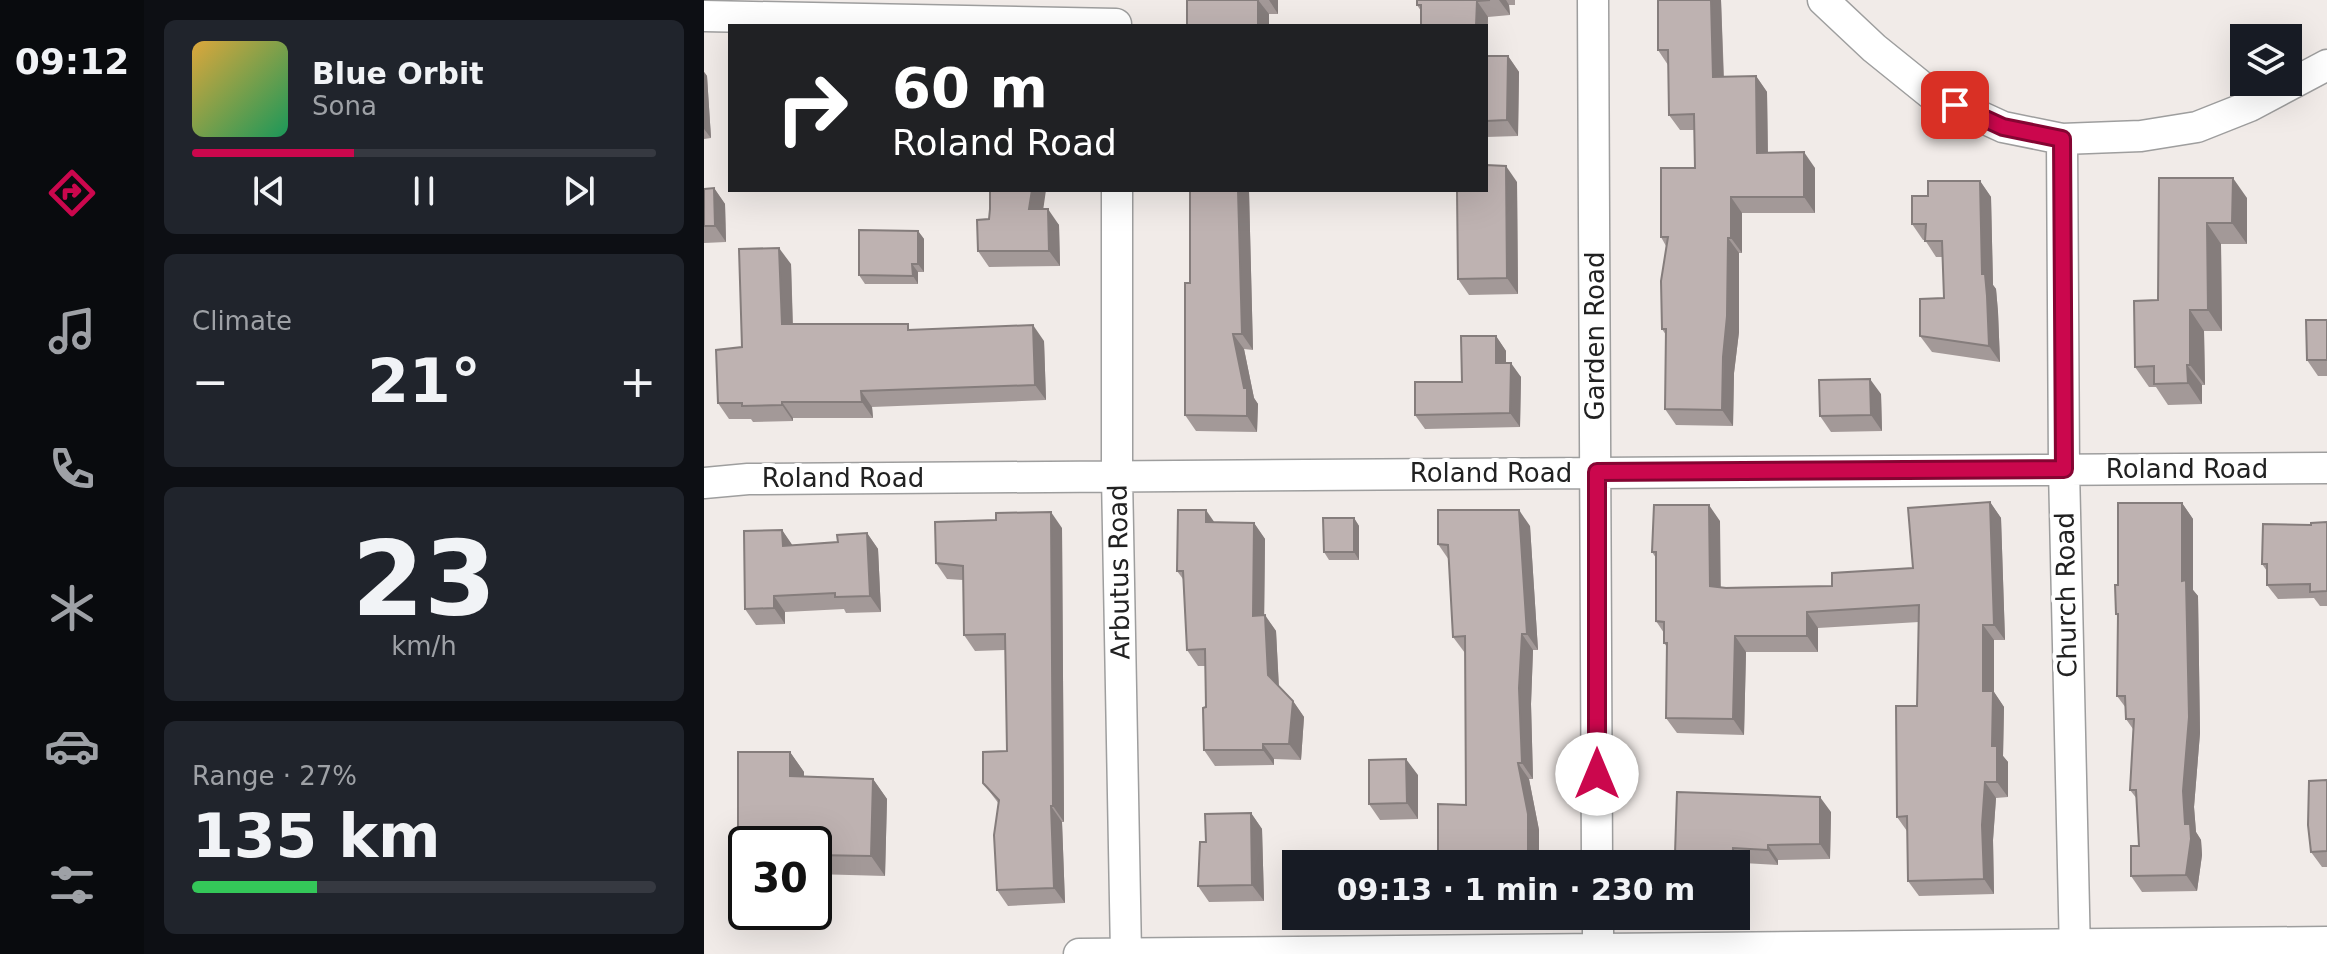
<!DOCTYPE html>
<meta charset="utf-8">
<style>
body{margin:0;font-family:"DejaVu Sans",sans-serif;background:#20242c;color:#f1f3f6;height:100vh;display:flex;flex-direction:column;font-size:30px;white-space:nowrap}
*{box-sizing:border-box;margin:0}
p{font-size:26px;color:#9ea1a6}
.icon{flex:none;width:44px;height:44px;fill:none;stroke:currentColor;stroke-width:2;stroke-linecap:round;stroke-linejoin:round}
.map{position:relative;flex:1;overflow:hidden}
.details{display:flex;flex-direction:column;gap:20px;padding:20px;background:#0d0f14;width:560px}
.details>*{flex:none}
.hud{position:absolute;left:24px;top:24px;width:760px;height:168px;border-radius:0px;box-shadow:0 8px 32px #0002;background:#202124;color:#fff;overflow:hidden}
.tools{position:absolute;left:1526px;top:24px;display:grid;gap:16px}
.tools a{display:grid;place-items:center;width:72px;height:72px;border-radius:0px;background:#171b24;box-shadow:0 8px 32px #0002;font-size:40px}
.speed{position:absolute;left:24px;top:826px;display:flex;gap:16px;font-size:40px;font-weight:700;text-align:center}
.speed>*{display:grid;place-content:center;width:104px;height:104px;border-radius:50%;background:#171b24;box-shadow:0 8px 32px #0002;line-height:1}
.speed .limit{border:4px solid #111;border-radius:12px;background:#fff;color:#111}
.pin{position:absolute;display:grid;place-items:center;width:68px;height:68px;color:#fff;margin:-34px;border-radius:16px;box-shadow:0 4px 12px #0006}
.me{position:absolute;width:88px;margin:-44px;rotate:0deg;stroke-linejoin:round;filter:drop-shadow(0 0 6px #0008)}
.turn{display:flex;align-items:center;gap:28px;height:168px;padding:0 32px;font-size:36px}
.turn .icon{width:104px;height:104px;stroke-width:2.5}
.turn b{display:block;font-size:56px;line-height:68px}
.big{font-size:60px;font-weight:700;line-height:1.1}
.details .tile{flex:1;display:flex;flex-direction:column;justify-content:center;gap:12px;min-width:0;padding:0 28px;border-radius:12px;background:#20242c}
.details .dial{align-items:center;gap:0}
.dial b{font-size:104px;line-height:1}
.song{display:flex;align-items:center;gap:24px}
.cover{width:96px;height:96px;border-radius:12px;background:linear-gradient(135deg,hsl(40 70% 55%),hsl(150 70% 35%))}
.played{height:8px;border-radius:4px;background:linear-gradient(90deg,#cb074d 35%,#363941 35%)}
.keys{display:flex;justify-content:space-around;direction:ltr}
.heat{display:flex;justify-content:space-between;align-items:center;font-size:44px;direction:ltr}
.charge{height:12px;border-radius:6px;background:linear-gradient(90deg,#34c759 27%,#363941 0)}
.trip{position:absolute;left:578px;top:850px;width:468px;height:80px;border-radius:0px;background:#171b24;box-shadow:0 8px 32px #0002;font-weight:700;line-height:80px;text-align:center}
main{display:flex;flex:1;min-height:0}
.tab-bar{display:flex;flex-direction:column;width:144px;justify-content:space-around;align-items:center;background:#090b0e;color:#9ea1a6}
.tab-bar .icon{width:56px;height:56px}
.tab-bar .selected{color:#cb074d}
.tab-bar b{font-size:36px;color:#f1f3f6}
.map>svg:first-child{display:block}
</style>
<main>
<nav class="tab-bar">
<b>09:12</b>
<svg class="icon selected" aria-label="directions" viewBox="0 0 24 24"><path d="M12 3l9 9-9 9-9-9zM9 14v-3h6M13 9l2 2-2 2"/></svg>
<svg class="icon" aria-label="music" viewBox="0 0 24 24"><path d="M9 18V5l10-2v13"/><circle cx="6" cy="18" r="3"/><circle cx="16" cy="16" r="3"/></svg>
<svg class="icon" aria-label="phone" viewBox="0 0 24 24"><path d="M5 4h4l2 5-3 2q2 4 5 5l2-3 5 2v4C11 20 4 13 5 4z"/></svg>
<svg class="icon" aria-label="climate" viewBox="0 0 24 24"><path d="M12 3v18M4 7l16 10M4 17L20 7"/></svg>
<svg class="icon" aria-label="car" viewBox="0 0 24 24"><path d="M5 17H2v-5l4-1 3-4h7l3 4 3 1v5h-3M9 17h6M6 11h13"/><circle cx="7" cy="17" r="2"/><circle cx="17" cy="17" r="2"/></svg>
<svg class="icon" aria-label="filters" viewBox="0 0 24 24"><path d="M4 7h16M4 17h16"/><circle cx="9" cy="7" r="2"/><circle cx="15" cy="17" r="2"/></svg>
</nav>
<section class="details">
<div class="tile">
<div class="song"><i class="cover"></i><div><b>Blue Orbit</b><p>Sona</p></div></div>
<div class="played"></div>
<div class="keys"><svg class="icon" aria-label="previous" viewBox="0 0 24 24"><path d="M18 5L8 12l10 7zM5 5v14"/></svg><svg class="icon" aria-label="pause" viewBox="0 0 24 24"><path d="M8 5v14M16 5v14"/></svg><svg class="icon" aria-label="next" viewBox="0 0 24 24"><path d="M6 5l10 7-10 7zM19 5v14"/></svg></div>
</div>
<div class="tile"><p>Climate</p>
<div class="heat"><a>−</a><b class="big">21°</b><a>+</a></div>
</div>
<div class="tile dial"><b>23</b><p>km/h</p></div>
<div class="tile"><p>Range · 27%</p><b class="big">135 km</b><div class="charge"></div></div>
</section>
<div class="map">
<svg width="1623" height="954" viewBox="0 0 1623 954">
<rect width="100%" height="100%" fill="#f1ebe8"/>
<g fill="none" stroke-linecap="round" stroke-linejoin="round">
<defs>
<path id="street" d="M 889,0 L 893,864
M 1119,0 L 1170,48 L 1227,94 L 1299,127 L 1358,139 L 1437,136 L 1493,127 L 1546,106 L 1623,65
M 0,16 L 412,24
M 1358,139 L 1360,469 L 1371,954
M 413,190 L 413,476 L 422,954
M 0,483 L 44,479 L 1623,468
M 894,916 L 894,954
M 375,954 L 1623,942"/>
</defs>
<use href="#street" stroke="#9e9e9e" stroke-width="33"/>
<use href="#street" stroke="#fff" stroke-width="30"/>
</g>
<path fill="#a39998" d="M 483,0 L 574,0 L 574,14 L 565,14 L 565,26 L 483,26 Z
M 713,0 L 811,0 L 811,5 L 805,5 L 806,15 L 784,17 L 783,56 L 804,56 L 815,72 L 814,136 L 782,137 L 782,26 L 717,11 L 713,5 Z
M 954,0 L 1017,0 L 1020,77 L 1052,76 L 1063,92 L 1064,153 L 1111,168 L 1111,213 L 1038,213 L 1038,253 L 1035,253 L 1035,332 L 1030,373 L 1029,426 L 972,425 L 961,409 L 962,335 L 958,329 L 962,246 L 957,237 L 991,168 L 990,130 L 976,130 L 965,115 L 964,65 L 954,50 Z
M 0,72 L 3,76 L 7,138 L 0,139 Z
M 1455,178 L 1543,198 L 1543,244 L 1517,244 L 1518,331 L 1500,331 L 1501,385 L 1498,385 L 1498,404 L 1464,405 L 1452,387 L 1445,387 L 1431,367 L 1454,300 Z
M 1276,181 L 1287,197 L 1289,285 L 1292,289 L 1294,312 L 1296,362 L 1228,352 L 1216,336 L 1240,298 L 1239,257 L 1232,257 L 1221,240 L 1219,240 L 1208,224 L 1224,196 Z
M 813,182 L 814,294 L 765,295 L 754,279 Z
M 10,188 L 21,204 L 22,242 L 0,243 L 0,189 Z
M 486,190 L 573,190 L 545,191 L 549,350 L 540,349 L 550,398 L 554,404 L 553,432 L 492,431 L 481,415 L 486,283 Z
M 286,209 L 339,209 L 355,225 L 356,266 L 285,267 L 274,251 L 285,219 Z
M 214,231 L 220,239 L 220,272 L 214,272 L 214,284 L 161,284 L 155,275 Z
M 87,264 L 89,324 L 208,330 L 340,341 L 342,400 L 168,407 L 169,418 L 89,418 L 89,421 L 49,422 L 47,419 L 25,419 L 14,403 L 38,347 Z
M 1623,320 L 1623,376 L 1614,376 L 1603,360 Z
M 792,336 L 802,351 L 802,363 L 817,377 L 816,427 L 721,429 L 711,415 L 758,382 Z
M 1177,394 L 1178,431 L 1127,432 L 1116,416 Z
M 1286,502 L 1297,518 L 1301,640 L 1290,640 L 1290,692 L 1300,707 L 1299,756 L 1304,762 L 1304,797 L 1292,798 L 1289,840 L 1290,894 L 1215,896 L 1204,881 L 1203,831 L 1193,817 L 1213,706 L 1215,622 L 1114,628 L 1114,652 L 1042,652 L 1040,735 L 973,733 L 962,718 L 963,647 L 960,643 L 960,633 L 952,621 L 952,558 L 948,552 L 1016,521 L 1016,587 L 1128,586 L 1209,568 Z
M 1478,503 L 1489,519 L 1489,590 L 1494,596 L 1496,733 L 1490,807 L 1492,832 L 1497,840 L 1498,855 L 1493,891 L 1438,892 L 1427,876 L 1435,846 L 1433,799 L 1426,790 L 1429,729 L 1422,719 L 1422,708 L 1413,696 L 1414,617 L 1412,614 L 1414,585 Z
M 650,518 L 655,526 L 655,560 L 625,560 L 620,552 Z
M 510,522 L 550,523 L 561,539 L 560,615 L 572,631 L 575,687 L 589,701 L 600,717 L 597,760 L 570,759 L 570,765 L 511,766 L 500,750 L 502,707 L 502,666 L 494,666 L 483,650 L 479,579 L 473,571 Z
M 1623,522 L 1623,606 L 1616,606 L 1610,598 L 1574,599 L 1563,585 L 1563,571 L 1558,564 L 1607,525 Z
M 826,526 L 834,650 L 829,650 L 827,704 L 829,779 L 825,779 L 835,830 L 835,864 L 734,864 L 762,805 L 761,653 L 749,637 L 745,560 L 734,544 Z
M 358,528 L 360,822 L 358,822 L 361,903 L 304,906 L 293,890 L 295,804 L 279,783 L 303,751 L 301,650 L 271,651 L 260,635 L 259,580 L 243,579 L 232,563 Z
M 78,530 L 88,545 L 134,542 L 163,533 L 174,549 L 177,612 L 142,613 L 140,609 L 81,612 L 81,624 L 52,625 L 41,609 Z
M 34,752 L 86,752 L 100,772 L 100,776 L 169,779 L 183,799 L 181,876 L 110,874 L 110,844 L 42,844 L 42,875 L 34,863 Z
M 714,775 L 714,819 L 676,820 L 665,804 Z
M 1623,780 L 1623,867 L 1618,867 L 1607,852 Z
M 1127,812 L 1126,859 L 1074,860 L 1074,865 L 1039,863 L 1039,871 L 1032,870 L 1032,864 L 978,864 L 971,854 Z
M 547,813 L 558,829 L 560,901 L 505,902 L 494,886 L 502,842 Z"/>
<path fill="#857d7c" d="M 554,0 L 565,14 L 565,26 L 554,26 Z
M 565,0 L 574,0 L 574,14 Z
M 795,0 L 802,0 L 805,5 L 806,15 Z
M 1007,0 L 1017,0 L 1020,93 L 1009,77 Z
M 773,1 L 784,17 L 782,71 L 782,26 L 772,26 Z
M 804,56 L 815,72 L 814,136 L 803,120 Z
M 0,72 L 3,76 L 7,138 L 0,129 Z
M 1052,76 L 1063,92 L 1064,169 L 1053,153 Z
M 1100,152 L 1111,168 L 1111,213 L 1100,197 Z
M 802,166 L 813,182 L 814,294 L 803,278 Z
M 1529,178 L 1543,198 L 1543,244 L 1528,223 Z
M 1276,181 L 1287,197 L 1289,285 L 1292,289 L 1294,312 L 1296,362 L 1285,346 L 1278,274 Z
M 10,188 L 21,204 L 22,242 L 11,226 Z
M 328,190 L 342,190 L 337,225 L 325,209 Z
M 534,190 L 544,190 L 545,191 L 549,350 L 538,334 Z
M 1027,197 L 1038,213 L 1038,253 L 1027,238 Z
M 344,209 L 355,225 L 356,266 L 345,251 Z
M 1503,223 L 1517,244 L 1518,331 L 1504,310 Z
M 214,231 L 220,239 L 220,272 L 214,264 Z
M 1024,238 L 1035,253 L 1035,332 L 1030,373 L 1029,426 L 1018,410 Z
M 75,248 L 87,264 L 89,340 L 78,324 Z
M 208,264 L 214,272 L 214,284 L 209,276 Z
M 1486,310 L 1500,331 L 1501,385 L 1486,365 Z
M 329,325 L 340,341 L 342,400 L 331,385 Z
M 529,334 L 540,349 L 550,398 L 554,404 L 553,432 L 543,416 L 540,388 Z
M 792,336 L 802,351 L 802,378 L 792,363 Z
M 807,363 L 817,377 L 816,427 L 806,413 Z
M 1483,365 L 1498,385 L 1498,404 L 1484,383 Z
M 1166,379 L 1177,394 L 1178,431 L 1167,415 Z
M 157,391 L 168,407 L 169,418 L 158,402 Z
M 78,402 L 89,418 L 89,421 L 78,405 Z
M 1286,502 L 1297,518 L 1301,640 L 1290,625 Z
M 1478,503 L 1489,519 L 1489,590 L 1494,596 L 1496,733 L 1490,807 L 1492,832 L 1497,840 L 1498,855 L 1493,891 L 1482,875 L 1481,824 L 1479,791 Z
M 1005,505 L 1016,521 L 1017,601 L 1006,586 Z
M 502,510 L 513,526 L 502,522 Z
M 815,510 L 826,526 L 834,650 L 823,634 Z
M 347,512 L 358,528 L 360,822 L 349,806 Z
M 650,518 L 655,526 L 655,560 L 650,552 Z
M 550,523 L 561,539 L 560,632 L 549,616 Z
M 78,530 L 89,546 L 79,546 Z
M 163,533 L 174,549 L 177,612 L 166,596 Z
M 70,596 L 81,612 L 81,624 L 70,608 Z
M 1103,612 L 1114,628 L 1114,652 L 1103,636 Z
M 561,615 L 572,631 L 575,691 L 564,675 Z
M 1279,625 L 1290,640 L 1290,692 L 1300,707 L 1299,756 L 1304,762 L 1304,797 L 1293,782 L 1279,691 Z
M 818,634 L 829,650 L 827,704 L 829,779 L 818,763 L 815,688 Z
M 1031,636 L 1042,652 L 1040,735 L 1029,719 Z
M 589,701 L 600,717 L 597,760 L 585,744 Z
M 559,744 L 570,759 L 570,765 L 559,750 Z
M 86,752 L 100,772 L 100,796 L 86,776 Z
M 702,759 L 714,775 L 714,819 L 703,803 Z
M 814,763 L 825,779 L 835,830 L 835,864 L 824,864 Z
M 169,779 L 183,799 L 181,876 L 167,856 Z
M 1281,782 L 1292,798 L 1289,840 L 1290,894 L 1280,879 L 1278,825 Z
M 1116,797 L 1127,812 L 1126,859 L 1116,844 Z
M 347,806 L 358,822 L 361,903 L 350,888 Z
M 547,813 L 558,829 L 560,901 L 548,885 Z
M 1064,845 L 1074,860 L 1074,865 L 1064,850 Z
M 1029,848 L 1039,863 L 1039,871 L 1029,856 Z"/>
<path fill="#beb2b1" stroke="#857d7c" stroke-width="2" d="M 483,0 L 554,0 L 554,26 L 483,26 Z
M 713,0 L 786,0 L 773,1 L 772,26 L 717,26 L 717,5 L 713,5 Z
M 954,0 L 1007,0 L 1009,77 L 1052,76 L 1053,153 L 1100,152 L 1100,197 L 1027,197 L 1027,238 L 1024,238 L 1023,316 L 1019,357 L 1018,410 L 961,409 L 962,329 L 958,329 L 957,281 L 964,237 L 957,237 L 957,168 L 991,168 L 990,114 L 965,115 L 964,50 L 954,50 Z
M 782,56 L 804,56 L 803,120 L 782,121 Z
M 782,165 L 802,166 L 803,278 L 754,279 L 753,190 L 782,190 Z
M 1455,178 L 1529,178 L 1528,223 L 1503,223 L 1504,310 L 1486,310 L 1486,365 L 1483,365 L 1484,383 L 1450,384 L 1450,366 L 1431,367 L 1430,301 L 1454,300 Z
M 1224,181 L 1276,181 L 1278,274 L 1281,274 L 1283,296 L 1285,346 L 1216,336 L 1216,299 L 1240,298 L 1238,241 L 1221,241 L 1222,224 L 1208,224 L 1208,196 L 1224,196 Z
M 10,188 L 11,226 L 0,226 L 0,189 Z
M 286,190 L 328,190 L 325,209 L 344,209 L 345,251 L 274,251 L 273,220 L 285,219 L 286,209 Z
M 486,190 L 534,190 L 538,334 L 529,334 L 540,388 L 543,388 L 543,416 L 481,415 L 481,283 L 486,283 Z
M 155,230 L 214,231 L 214,264 L 208,264 L 209,276 L 155,275 Z
M 75,248 L 78,324 L 204,324 L 204,330 L 329,325 L 331,385 L 157,391 L 158,402 L 78,402 L 78,405 L 38,406 L 38,403 L 14,403 L 12,350 L 38,347 L 35,249 Z
M 1602,320 L 1623,320 L 1623,360 L 1603,360 Z
M 757,336 L 792,336 L 792,363 L 807,363 L 806,413 L 711,415 L 711,382 L 758,382 Z
M 1166,379 L 1167,415 L 1116,416 L 1115,380 Z
M 1286,502 L 1290,625 L 1279,625 L 1279,691 L 1289,691 L 1288,746 L 1293,746 L 1293,782 L 1281,782 L 1278,825 L 1280,879 L 1204,881 L 1203,816 L 1193,817 L 1192,706 L 1213,706 L 1215,605 L 1103,612 L 1103,636 L 1031,636 L 1029,719 L 962,718 L 963,643 L 960,643 L 960,622 L 952,621 L 952,552 L 948,552 L 950,505 L 1005,505 L 1006,586 L 1022,588 L 1128,586 L 1128,573 L 1209,568 L 1204,508 Z
M 1414,503 L 1478,503 L 1478,581 L 1482,580 L 1485,717 L 1479,791 L 1481,824 L 1486,824 L 1487,839 L 1482,875 L 1427,876 L 1427,846 L 1435,846 L 1432,790 L 1426,790 L 1430,719 L 1422,719 L 1421,696 L 1413,696 L 1414,614 L 1412,614 L 1411,585 L 1414,585 Z
M 474,510 L 502,510 L 502,522 L 550,523 L 549,616 L 561,615 L 564,675 L 589,701 L 585,744 L 559,744 L 559,750 L 500,750 L 499,708 L 502,707 L 501,649 L 483,650 L 479,571 L 473,571 Z
M 734,510 L 815,510 L 823,634 L 818,634 L 815,688 L 818,763 L 814,763 L 824,814 L 824,864 L 734,864 L 734,804 L 762,805 L 761,636 L 749,637 L 744,545 L 734,544 Z
M 347,512 L 349,806 L 347,806 L 350,888 L 293,890 L 290,835 L 295,800 L 279,783 L 279,752 L 303,751 L 301,634 L 260,635 L 259,566 L 232,563 L 231,522 L 292,520 L 292,513 Z
M 619,518 L 650,518 L 650,552 L 620,552 Z
M 1623,522 L 1623,591 L 1606,592 L 1606,584 L 1563,585 L 1563,564 L 1558,564 L 1559,524 L 1607,525 L 1607,523 Z
M 78,530 L 79,546 L 134,542 L 133,535 L 163,533 L 166,596 L 131,597 L 131,593 L 70,596 L 70,608 L 41,609 L 40,531 Z
M 34,752 L 86,752 L 86,776 L 169,779 L 167,856 L 110,855 L 110,844 L 42,844 L 42,863 L 34,863 Z
M 702,759 L 703,803 L 665,804 L 665,760 Z
M 1623,780 L 1623,851 L 1607,852 L 1604,825 L 1605,781 Z
M 973,792 L 1116,797 L 1116,844 L 1064,845 L 1064,850 L 1029,848 L 1029,856 L 971,854 Z
M 547,813 L 548,885 L 494,886 L 496,842 L 502,842 L 501,814 Z"/>
<g fill="none" stroke-linecap="round" stroke-linejoin="round">
<defs>
<path id="route" d="M 893,774 L 893,472 L 1360,469 L 1358,139 L 1299,127 L 1251,105"/>
</defs>
<use href="#route" stroke="#840532" stroke-width="20"/>
<use href="#route" stroke="#cb074d" stroke-width="14"/>
</g>
<g text-anchor="middle" dominant-baseline="central" stroke-width="8" stroke-linejoin="round" paint-order="stroke">
<g font-size="26" fill="#212121" stroke="#fff">
<text transform="translate(891 336) rotate(-90)">Garden Road</text>
<text x="1483" y="469">Roland Road</text>
<text x="787" y="473">Roland Road</text>
<text x="139" y="478">Roland Road</text>
<text transform="translate(415 572) rotate(-91)">Arbutus Road</text>
<text transform="translate(1362 595) rotate(-91)">Church Road</text>
</g>
</g>
</svg>
<div class="tools">
<a><svg class="icon" aria-label="layers" viewBox="0 0 24 24"><path d="M12 4l9 5-9 5-9-5zM3 14l9 5 9-5"/></svg></a>
</div>
<div class="speed"><div class="limit">30</div></div>
<div class="pin" style="left:1251px;top:105px;background:#d93025"><svg class="icon" aria-label="arrive" viewBox="0 0 24 24"><path d="M6 21V4h12l-3 4 3 4H6"/></svg></div>
<svg class="me" style="left:893px;top:774px" viewBox="-20 -20 40 40"><circle r="19" fill="#fff"/><path d="M0-13L10 11 0 6-10 11z" fill="#cb074d"/></svg>
<div class="trip">09:13 · 1 min · 230 m</div>
<div class="hud">
<div class="turn"><svg class="icon" aria-label="right" viewBox="0 0 24 24"><path d="M7 20v-9h11M14 6l5 5-5 5"/></svg><div><b>60 m</b>Roland Road</div></div>
</div>
</div>
</main>
